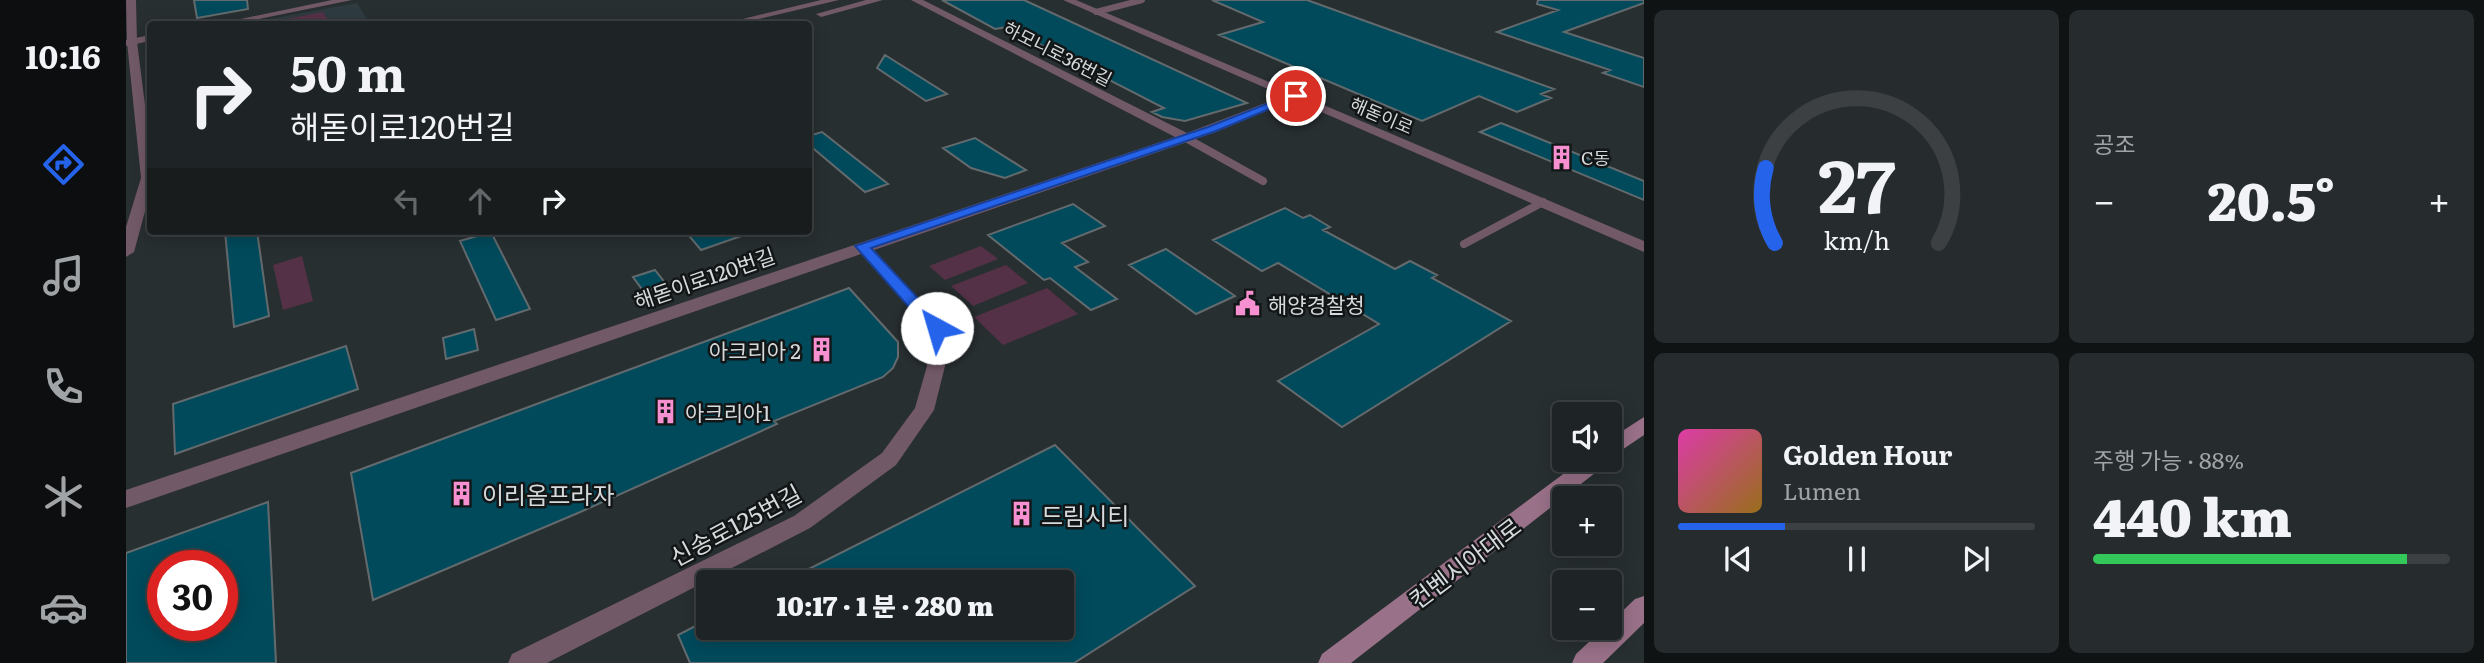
<!DOCTYPE html>
<html lang="ko">
<meta charset="utf-8">
<style>
body{margin:0;font-family:Literata,"Noto Sans KR",serif;background:#262b2d;color:#f1f3f6;height:100vh;display:flex;flex-direction:column;font-size:26px;white-space:nowrap}
*{box-sizing:border-box;margin:0}
p{font-size:23px;color:#a1a4a7}
.icon{flex:none;width:38px;height:38px;fill:none;stroke:currentColor;stroke-width:2;stroke-linecap:round;stroke-linejoin:round}
.map{position:relative;flex:1;overflow:hidden}
.details{display:flex;flex-direction:column;gap:10px;padding:10px;background:#101314;width:840px}
.details>*{flex:none}
.banner{position:absolute;left:21px;top:21px;width:665px;height:214px;border-radius:7px;box-shadow:0 4px 18px #0003,0 0 0 2px #3c4042;background:#1e2325;color:#f1f3f6;overflow:hidden}
.controls{position:absolute;left:1426px;top:402px;display:grid;gap:14px}
.controls a{display:grid;place-items:center;width:70px;height:70px;border-radius:7px;background:#1e2325;box-shadow:0 4px 18px #0003,0 0 0 2px #3c4042;font-size:35px}
.speed{position:absolute;left:21px;top:550px;display:flex;gap:14px;font-size:35px;font-weight:700;text-align:center}
.speed>*{display:grid;place-content:center;width:91px;height:91px;border-radius:50%;background:#1e2325;box-shadow:0 4px 18px #0003,0 0 0 2px #3c4042;line-height:1}
.speed .limit{border:10px solid #d22;background:#fff;color:#111}
.pin{position:absolute;display:grid;place-items:center;width:60px;height:60px;color:#fff;margin:-30px;border:4px solid #fff;border-radius:50%;box-shadow:0 2px 7px #0007}
.me{position:absolute;width:77px;margin:-38px;rotate:321deg;stroke-linejoin:round;filter:drop-shadow(0 0 5px #0008)}
.turn{display:flex;align-items:center;gap:24px;height:147px;padding:0 28px;font-size:32px}
.turn .icon{width:91px;height:91px;stroke-width:2.5}
.turn b{display:block;font-size:49px;line-height:60px}
.lanes{display:flex;align-items:center;height:66px;padding:0 28px;background:#0003;justify-content:center;gap:35px;direction:ltr}
.lanes .off{opacity:.35}
.big{font-size:52px;font-weight:800;line-height:1.1}
.details .widget{flex:1;display:flex;flex-direction:column;justify-content:center;gap:10px;min-width:0;padding:0 24px;border-radius:10px;background:#262b2d}
.details .dial{align-items:center;gap:0}
.dial svg{height:182px;overflow:visible;fill:none;stroke:#3c4042;stroke-width:7;stroke-linecap:round;text-anchor:middle}
.dial text{fill:#f1f3f6;stroke:none}
.song{display:flex;align-items:center;gap:21px}
.cover{width:84px;height:84px;border-radius:10px;background:linear-gradient(135deg,hsl(320 70% 55%),hsl(40 70% 35%))}
.played{height:7px;border-radius:4px;background:linear-gradient(90deg,#2563eb 30%,#3c4042 30%)}
.keys{display:flex;justify-content:space-around;direction:ltr}
.heat{display:flex;justify-content:space-between;align-items:center;font-size:38px;direction:ltr}
.charge{height:10px;border-radius:5px;background:linear-gradient(90deg,#34c759 88%,#3c4042 0)}
.details .tiles{flex:1;display:grid;gap:10px;grid-template-columns:repeat(2,1fr)}
.trip{position:absolute;left:570px;top:570px;width:378px;height:70px;border-radius:7px;background:#1e2325;box-shadow:0 4px 18px #0003,0 0 0 2px #3c4042;font-weight:800;line-height:70px;text-align:center}
main{display:flex;flex:1;min-height:0}
.dock{display:flex;flex-direction:column;width:126px;justify-content:space-around;align-items:center;background:#0c0e0f;color:#a1a4a7}
.dock .icon{width:49px;height:49px}
.dock .selected{color:#2563eb}
.dock b{font-size:32px;color:#f1f3f6}
.map>svg:first-child{display:block}
</style>
<main>
<nav class="dock">
<b>10:16</b>
<svg class="icon selected" aria-label="directions" viewBox="0 0 24 24"><path d="M12 3l9 9-9 9-9-9zM9 14v-3h6M13 9l2 2-2 2"/></svg>
<svg class="icon" aria-label="music" viewBox="0 0 24 24"><path d="M9 18V5l10-2v13"/><circle cx="6" cy="18" r="3"/><circle cx="16" cy="16" r="3"/></svg>
<svg class="icon" aria-label="phone" viewBox="0 0 24 24"><path d="M5 4h4l2 5-3 2q2 4 5 5l2-3 5 2v4C11 20 4 13 5 4z"/></svg>
<svg class="icon" aria-label="climate" viewBox="0 0 24 24"><path d="M12 3v18M4 7l16 10M4 17L20 7"/></svg>
<svg class="icon" aria-label="car" viewBox="0 0 24 24"><path d="M5 17H2v-5l4-1 3-4h7l3 4 3 1v5h-3M9 17h6M6 11h13"/><circle cx="7" cy="17" r="2"/><circle cx="17" cy="17" r="2"/></svg>
</nav>
<div class="map">
<svg width="1518" height="663" viewBox="0 0 1518 663">
<rect width="100%" height="100%" fill="#282f31"/>
<path fill="#2e3b40" d="M 231,3 L 244,24 L 116,24 Z"/>
<path fill="#553147" d="M 197,12 L 205,24 L 134,24 Z
M 855,246 L 872,259 L 819,280 L 803,266 Z
M 176,256 L 187,301 L 157,310 L 147,265 Z
M 880,265 L 902,283 L 847,306 L 825,286 Z
M 921,288 L 952,314 L 877,345 L 848,317 Z"/>
<path fill="#004a5c" stroke="#636a6d" stroke-width="2" fill-rule="evenodd" d="M 68,0 L 121,0 L 122,9 L 71,18 Z
M 816,0 L 898,0 L 1121,103 L 1059,121 L 1036,117 L 1026,112 L 1038,108 L 880,27 L 869,29 Z
M 1086,0 L 1181,0 L 1428,89 L 1415,94 L 1425,98 L 1391,112 L 1353,96 L 1296,121 L 1093,35 L 1137,22 Z
M 1412,0 L 1518,0 L 1518,3 L 1438,32 L 1518,58 L 1518,87 L 1477,73 L 1484,70 L 1371,32 L 1432,10 L 1411,4 Z
M 759,55 L 821,94 L 800,101 L 751,68 Z
M 1375,123 L 1518,181 L 1518,200 L 1354,132 Z
M 696,132 L 762,184 L 739,192 L 682,144 L 682,136 Z
M 849,138 L 900,170 L 879,178 L 845,168 L 817,148 Z
M 947,204 L 979,226 L 936,243 L 962,262 L 949,267 L 991,299 L 965,310 L 924,278 L 918,280 L 862,235 Z
M 1159,208 L 1177,218 L 1184,215 L 1204,227 L 1197,230 L 1269,269 L 1284,261 L 1311,275 L 1306,278 L 1385,321 L 1216,427 L 1152,381 L 1253,324 L 1152,263 L 1136,271 L 1087,240 Z
M 99,231 L 131,231 L 143,316 L 108,327 Z
M 559,231 L 621,231 L 621,234 L 575,250 Z
M 365,232 L 404,309 L 370,320 L 334,241 Z
M 1040,249 L 1109,296 L 1070,314 L 1003,265 Z
M 529,270 L 540,284 L 518,292 L 507,277 Z
M 723,288 L 772,342 L 772,357 L 767,368 L 757,377 L 648,421 L 651,424 L 452,513 L 247,600 L 225,473 Z
M 348,329 L 352,350 L 320,359 L 317,338 Z
M 220,346 L 232,389 L 49,454 L 47,404 Z
M 929,445 L 1069,586 L 948,663 L 564,663 L 552,635 L 583,619 L 583,628 L 936,628 L 936,583 L 655,583 Z
M 142,502 L 150,663 L 0,663 L 0,553 ZM 37,565 L 96,565 L 96,625 L 37,625 Z"/>
<g fill="none" stroke-linecap="round" stroke-linejoin="round">
<path stroke="#725968" stroke-width="6" d="M 970,12 L 1016,0"/>
<path stroke="#725968" stroke-width="8" d="M 1058,137 L 1137,181
M 1338,244 L 1417,202"/>
<path fill="#725968" fill-rule="evenodd" d="M 206,0 L 226,0 L 109,24 L 91,24 Z
M 785,0 L 797,0 L 1061,133 L 1166,93 L 1176,96 L 1090,132 L 748,250 L 820,328 L 819,366 L 808,410 L 770,465 L 684,528 L 421,663 L 382,663 L 386,654 L 668,516 L 756,453 L 789,408 L 801,366 L 802,329 L 735,254 L 0,508 L 0,490 L 1049,137 Z
M 24,35 L 24,41 L 0,46 L 0,40 Z"/>
<path fill="#725968" fill-rule="evenodd" d="M 0,0 L 10,0 L 11,42 L 24,144 L 24,193 L 8,252 L 0,257 L 0,227 L 15,178 L 1,42 Z
M 695,0 L 713,0 L 612,24 L 596,24 Z
M 740,0 L 757,0 L 695,17 L 690,14 Z
M 937,0 L 950,0 L 1518,241 L 1518,252 Z"/>
<path fill="#997188" fill-rule="evenodd" d="M 1518,417 L 1518,435 L 1484,458 L 1484,439 Z
M 1456,460 L 1481,460 L 1478,466 L 1225,663 L 1192,663 L 1196,654 Z
M 1518,596 L 1518,623 L 1477,663 L 1446,663 L 1450,654 L 1478,628 L 1484,628 L 1484,623 L 1509,599 Z"/>
</g>
<path fill="#2563eb" stroke="#184099" stroke-width="2" d="M 1166,94 L 1175,96 L 1090,131 L 745,248 L 816,324 L 816,332 L 805,332 L 729,246 L 1082,127 Z"/>
<defs>
<symbol id="building-bare" viewBox="-9 -9 18 18"><path d="M-4-6H4V6H1V3H-1V6H-4ZM-2.5-4.3h1.7v1.8h-1.7ZM.8-4.3h1.7v1.8H.8ZM-2.5-1h1.7V.8h-1.7ZM.8-1h1.7V.8H.8Z" fill="#f690d0" stroke="#131617" stroke-width="2.5" paint-order="stroke"/></symbol>
<symbol id="civic-bare" viewBox="-9 -9 18 18"><path d="M-.6-6.5H3V-4.5H.6V-3L4-1V1h2V6H-6V1h2V-1L-.6-3ZM-1.2 2.5V6h2.4V2.5Z" fill="#f690d0" stroke="#131617" stroke-width="2.5" paint-order="stroke"/></symbol>
</defs>
<g fill-rule="evenodd">
<use href="#building-bare" x="1418" y="140" width="35" height="35"/>
<use href="#civic-bare" x="1104" y="286" width="35" height="35"/>
<use href="#building-bare" x="678" y="332" width="35" height="35"/>
<use href="#building-bare" x="522" y="394" width="35" height="35"/>
<use href="#building-bare" x="318" y="476" width="35" height="35"/>
<use href="#building-bare" x="878" y="496" width="35" height="35"/>
</g>
<g text-anchor="middle" dominant-baseline="central" stroke-width="5" stroke-linejoin="round" paint-order="stroke">
<g font-size="18" fill="#d6dadc" stroke="#131617">
<text transform="translate(932 53) rotate(27)">하모니로36번길</text>
<text transform="translate(1256 115) rotate(23)">해돋이로</text>
</g>
<g font-size="18" fill="#d6dadc" stroke="#131617" text-anchor="start">
<text x="1455" y="157">C동</text>
</g>
<g font-size="21" fill="#d6dadc" stroke="#131617">
<text transform="translate(578 277) rotate(-19)">해돋이로120번길</text>
</g>
<g font-size="21" fill="#d6dadc" stroke="#131617" text-anchor="start">
<text x="1142" y="303">해양경찰청</text>
<text x="675" y="349" text-anchor="end">아크리아 2</text>
<text x="559" y="411">아크리아1</text>
</g>
<g font-size="24" fill="#d6dadc" stroke="#131617" text-anchor="start">
<text x="356" y="493">이리옴프라자</text>
<text x="915" y="514">드림시티</text>
</g>
<g font-size="24" fill="#d6dadc" stroke="#131617">
<text transform="translate(609 524) rotate(-28)">신송로125번길</text>
<text transform="translate(1338 562) rotate(-37)">컨벤시아대로</text>
</g>
</g>
</svg>
<div class="controls">
<a><svg class="icon" aria-label="sound" viewBox="0 0 24 24"><path d="M4 9h4l5-4v14l-5-4H4zM17 9q2 3 0 6"/></svg></a>
<a>+</a>
<a>−</a>
</div>
<div class="speed"><div class="limit">30</div></div>
<div class="pin" style="left:1170px;top:96px;background:#d93025"><svg class="icon" aria-label="arrive" viewBox="0 0 24 24"><path d="M6 21V4h12l-3 4 3 4H6"/></svg></div>
<svg class="me" style="left:811px;top:328px" viewBox="-20 -20 40 40"><circle r="19" fill="#fff"/><path d="M0-13L10 11 0 6-10 11z" fill="#2563eb"/></svg>
<div class="trip">10:17 · 1 분 · 280 m</div>
<div class="banner">
<div class="turn"><svg class="icon" aria-label="right" viewBox="0 0 24 24"><path d="M7 20v-9h11M14 6l5 5-5 5"/></svg><div><b>50 m</b>해돋이로120번길</div></div>
<div class="lanes"><svg class="icon off" aria-label="left" viewBox="0 0 24 24"><path d="M17 20v-9H6M10 6l-5 5 5 5"/></svg><svg class="icon off" aria-label="ahead" viewBox="0 0 24 24"><path d="M12 20V5M6 11l6-6 6 6"/></svg><svg class="icon" aria-label="right" viewBox="0 0 24 24"><path d="M7 20v-9h11M14 6l5 5-5 5"/></svg></div>
</div>
</div>
<section class="details">
<div class="tiles">
<div class="widget dial"><svg viewBox="0 0 100 80">
<path d="M14 69A42 42 0 1 1 86 69"/>
<path d="M14 69A42 42 0 0 1 10 36" stroke="#2563eb"/>
<text x="50" y="56" font-size="32" font-weight="700">27</text>
<text x="50" y="72" font-size="11">km/h</text>
</svg></div>
<div class="widget"><p>공조</p>
<div class="heat"><a>−</a><b class="big">20.5°</b><a>+</a></div>
</div>
<div class="widget">
<div class="song"><i class="cover"></i><div><b>Golden Hour</b><p>Lumen</p></div></div>
<div class="played"></div>
<div class="keys"><svg class="icon" aria-label="previous" viewBox="0 0 24 24"><path d="M18 5L8 12l10 7zM5 5v14"/></svg><svg class="icon" aria-label="pause" viewBox="0 0 24 24"><path d="M8 5v14M16 5v14"/></svg><svg class="icon" aria-label="next" viewBox="0 0 24 24"><path d="M6 5l10 7-10 7zM19 5v14"/></svg></div>
</div>
<div class="widget"><p>주행 가능 · 88%</p><b class="big">440 km</b><div class="charge"></div></div>
</div>
</section>
</main>
